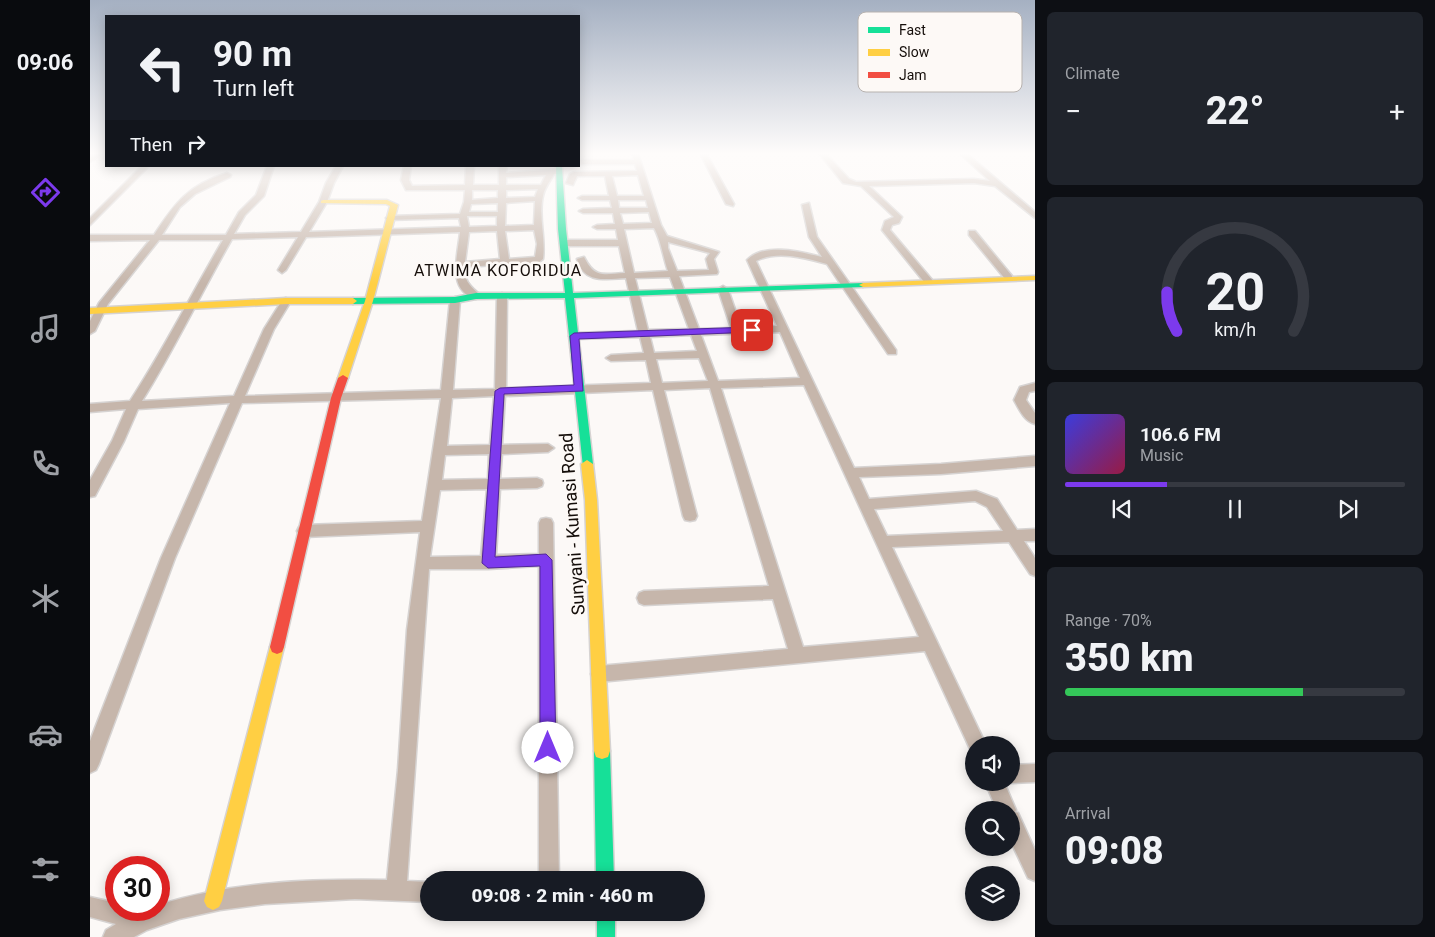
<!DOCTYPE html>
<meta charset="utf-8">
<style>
body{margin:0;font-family:Roboto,sans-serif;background:#20242c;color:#f1f3f6;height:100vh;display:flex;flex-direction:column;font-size:19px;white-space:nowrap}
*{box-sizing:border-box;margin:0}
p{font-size:16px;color:#9ea1a6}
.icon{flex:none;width:28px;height:28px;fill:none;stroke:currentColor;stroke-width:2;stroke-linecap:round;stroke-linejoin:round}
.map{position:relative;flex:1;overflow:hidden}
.sheet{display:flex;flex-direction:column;gap:12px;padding:12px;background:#0d0f14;width:400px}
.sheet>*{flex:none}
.banner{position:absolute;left:15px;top:15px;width:475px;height:152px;border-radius:0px;box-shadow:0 2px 12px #0003;background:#171b24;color:#f1f3f6;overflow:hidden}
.tools{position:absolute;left:875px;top:736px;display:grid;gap:10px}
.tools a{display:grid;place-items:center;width:55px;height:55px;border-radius:50%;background:#171b24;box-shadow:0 2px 12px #0003;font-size:25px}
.speed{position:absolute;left:15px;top:856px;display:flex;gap:10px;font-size:25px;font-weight:700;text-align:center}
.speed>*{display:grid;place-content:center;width:65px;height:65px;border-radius:50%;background:#171b24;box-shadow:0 2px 12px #0003;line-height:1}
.speed .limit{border:8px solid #d22;background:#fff;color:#111}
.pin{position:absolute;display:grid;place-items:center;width:42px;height:42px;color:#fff;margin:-21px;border-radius:10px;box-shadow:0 2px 8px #0006}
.me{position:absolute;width:55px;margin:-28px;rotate:0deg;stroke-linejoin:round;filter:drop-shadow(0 0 4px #0008)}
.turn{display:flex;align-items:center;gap:18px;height:105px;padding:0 25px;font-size:22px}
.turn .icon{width:65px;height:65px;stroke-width:2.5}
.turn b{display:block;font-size:35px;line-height:42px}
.then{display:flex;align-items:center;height:48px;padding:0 25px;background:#0003;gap:10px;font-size:19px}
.big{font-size:38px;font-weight:800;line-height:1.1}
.sheet .tile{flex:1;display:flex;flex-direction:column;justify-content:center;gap:8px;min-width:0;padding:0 18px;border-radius:8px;background:#20242c}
.sheet .dial{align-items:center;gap:0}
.dial svg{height:130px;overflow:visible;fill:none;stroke:#363941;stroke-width:7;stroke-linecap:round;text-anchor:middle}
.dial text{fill:#f1f3f6;stroke:none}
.song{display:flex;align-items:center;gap:15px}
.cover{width:60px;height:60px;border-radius:8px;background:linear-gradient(135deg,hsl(240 70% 55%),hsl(340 70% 35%))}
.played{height:5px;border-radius:2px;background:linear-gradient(90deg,#7c3aed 30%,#363941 30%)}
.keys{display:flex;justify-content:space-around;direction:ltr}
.heat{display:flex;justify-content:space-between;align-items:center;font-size:28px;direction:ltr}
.charge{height:8px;border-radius:4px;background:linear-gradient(90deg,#34c759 70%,#363941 0)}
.trip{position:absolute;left:330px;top:871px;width:285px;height:50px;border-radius:25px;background:#171b24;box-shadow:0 2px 12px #0003;font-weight:800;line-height:50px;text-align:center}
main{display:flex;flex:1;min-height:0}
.menu{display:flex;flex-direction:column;width:90px;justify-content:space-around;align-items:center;background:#090b0e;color:#9ea1a6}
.menu .icon{width:35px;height:35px}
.menu .active{color:#7c3aed}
.menu b{font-size:22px;color:#f1f3f6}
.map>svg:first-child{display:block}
</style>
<main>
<nav class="menu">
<b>09:06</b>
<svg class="icon active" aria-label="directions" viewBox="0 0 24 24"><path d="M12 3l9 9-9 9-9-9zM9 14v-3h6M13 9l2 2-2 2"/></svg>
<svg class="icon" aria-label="music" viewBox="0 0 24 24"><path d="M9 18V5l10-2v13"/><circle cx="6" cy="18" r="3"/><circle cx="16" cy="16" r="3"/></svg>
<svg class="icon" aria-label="phone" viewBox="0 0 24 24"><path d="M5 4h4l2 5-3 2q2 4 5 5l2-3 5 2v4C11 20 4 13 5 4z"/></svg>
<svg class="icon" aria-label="climate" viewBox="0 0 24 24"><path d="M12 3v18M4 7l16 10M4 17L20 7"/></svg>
<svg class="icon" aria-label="car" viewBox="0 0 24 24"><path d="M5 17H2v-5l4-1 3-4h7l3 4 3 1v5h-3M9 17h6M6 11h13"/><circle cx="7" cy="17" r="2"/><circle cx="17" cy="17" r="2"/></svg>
<svg class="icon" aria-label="filters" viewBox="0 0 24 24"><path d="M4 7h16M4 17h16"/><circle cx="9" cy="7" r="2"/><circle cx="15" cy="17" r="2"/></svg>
</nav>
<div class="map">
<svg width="945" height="937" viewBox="0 0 945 937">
<rect width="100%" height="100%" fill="#fcf9f7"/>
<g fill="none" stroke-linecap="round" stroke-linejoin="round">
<defs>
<path id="street" d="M 5,153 L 12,153 L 0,162 L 0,157 Z
M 542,153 L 548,153 L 571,225 L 577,236 L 629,252 L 624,259 L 628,272 L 627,274 L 589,276 L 609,329 L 641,328 L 628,289 L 633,286 L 638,289 L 651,327 L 687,326 L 657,260 C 675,242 711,252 732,257 L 719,237 L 712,205 L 719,203 L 727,237 L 806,350 L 806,354 L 798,354 L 737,264 C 715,258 687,250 666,261 L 764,468 L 851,464 L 945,456 L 945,466 L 851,474 L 769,477 L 779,499 L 886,491 L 907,499 L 927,530 L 945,529 L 945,541 L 934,541 L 945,558 L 945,576 L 940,574 L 919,542 L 802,547 L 896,745 L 884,745 L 884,752 L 881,751 L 835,651 L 509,682 L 503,680 L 501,674 L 503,668 L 509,666 L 698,649 L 683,599 L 554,605 L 549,603 L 547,598 L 549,593 L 554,591 L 679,586 L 620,388 L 574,390 L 607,516 L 605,520 L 600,521 L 595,520 L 593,516 L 563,390 L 415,396 L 412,445 L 458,444 L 464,448 L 458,452 L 412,454 L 410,479 L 447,478 L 452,480 L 453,483 L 452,486 L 447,488 L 410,489 L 406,555 L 449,554 L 449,523 L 451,519 L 456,518 L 461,519 L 463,523 L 469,880 L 449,880 L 449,566 L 398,569 L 339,569 L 317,881 L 339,882 L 339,902 L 265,899 L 175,904 L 130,910 L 89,919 L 57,930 L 44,937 L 13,937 L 16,930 L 26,924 L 0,917 L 0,897 L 26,903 L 26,910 L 69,910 L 69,905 C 142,881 221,879 297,880 L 308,770 L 317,630 L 330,532 L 214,537 L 209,535 L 207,531 L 209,527 L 214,525 L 332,521 L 351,398 L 152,403 L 85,558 L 9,764 L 6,770 L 0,773 L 0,741 L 71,558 L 140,403 L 48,409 L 34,441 L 5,496 L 0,497 L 0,480 L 22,441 L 36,409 L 0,412 L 0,404 L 40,401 C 74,349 102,293 133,240 L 69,240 L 18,304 L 5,331 L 0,334 L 0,321 L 9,303 L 60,240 L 0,241 L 0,235 L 64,235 C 85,203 98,185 137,173 L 141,175 L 140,177 L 105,194 L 90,207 L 72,235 L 136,235 L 149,212 L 166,195 L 177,166 L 184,166 L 174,196 L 155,215 L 144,234 L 211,232 L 229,202 L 236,183 L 246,166 L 253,166 L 244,183 L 237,202 L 219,232 L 371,227 L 369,218 L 297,220 L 296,218 L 300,216 L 370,214 L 374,202 L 375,190 L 316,190 L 311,180 L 314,166 L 321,166 L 319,180 L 322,186 L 375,185 L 376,166 L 384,166 L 383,185 L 409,185 L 409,166 L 417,166 L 416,173 L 472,169 L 472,173 L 464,174 C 460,181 454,189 453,196 C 448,216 456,238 453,259 L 449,262 L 375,267 C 374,283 381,286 391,296 L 386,299 C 356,290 368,255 370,232 L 216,237 L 196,270 L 192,273 L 188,270 L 208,237 L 142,239 C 111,293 85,348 52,401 L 144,396 L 174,329 L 193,299 L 196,298 L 201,301 L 184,329 L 155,396 L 351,390 L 360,300 L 365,297 L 370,300 L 363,390 L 405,389 L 407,296 L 412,293 L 417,296 L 416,388 L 561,383 L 556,360 L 521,361 L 516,358 L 521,355 L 554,353 L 550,337 L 484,339 L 479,336 L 484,333 L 548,331 L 536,278 C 515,279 494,284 487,259 L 494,257 C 505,279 513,274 535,273 L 529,246 L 474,246 L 470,243 L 474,240 L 528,240 L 526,229 L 507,229 L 503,227 L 507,225 L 525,224 L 523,213 L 493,213 L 489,211 L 493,209 L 522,208 L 520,200 L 492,200 L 488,198 L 492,196 L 519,196 L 515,176 L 487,176 L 483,185 L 476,183 L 480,174 L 484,172 L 547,171 L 545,164 L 489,164 L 489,160 L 544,160 ZM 456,175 L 451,185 L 416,185 L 416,177 ZM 548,175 L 554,196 L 527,196 L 522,176 ZM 448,189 L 445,197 L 416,198 L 416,190 ZM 382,190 L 408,190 L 408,198 L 382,200 ZM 528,200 L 556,200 L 558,208 L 529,208 ZM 445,201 L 444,225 L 415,226 L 416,203 ZM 408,203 L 408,212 L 379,212 L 381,204 ZM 559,212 L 562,223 L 533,224 L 530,213 ZM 377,216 L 407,216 L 407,226 L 379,227 ZM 564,228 C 571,240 573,257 578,271 L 544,273 L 534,229 ZM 444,230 L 447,244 L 445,257 L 419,259 L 415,231 ZM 407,231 L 410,259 L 375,262 L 379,232 ZM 578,242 L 620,253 L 616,259 L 619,270 L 587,271 L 578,248 ZM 580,277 L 599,329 L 558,330 L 545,278 ZM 690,332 L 710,378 L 628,381 L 611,335 ZM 601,335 L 607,351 L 564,353 L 560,337 ZM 609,358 L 618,381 L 572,383 L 566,359 ZM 714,385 L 829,637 L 713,647 L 631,388 ZM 404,396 L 400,445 L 357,446 L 362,398 ZM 399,454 L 398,479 L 352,480 L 355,455 ZM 397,489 L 391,556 L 340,557 L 350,490 ZM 885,501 L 897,507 L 913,531 L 797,536 L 784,509 Z
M 610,153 L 616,153 L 644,204 L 643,206 L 636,204 Z
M 729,153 L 735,153 L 759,179 L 766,182 L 884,179 L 900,181 L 869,153 L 876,153 L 945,212 L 945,218 L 905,186 L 884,183 L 779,186 L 812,217 L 809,223 L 802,225 L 800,230 L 843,281 L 835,283 L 792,230 L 795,221 L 804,217 L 771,186 L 753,183 Z
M 52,166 L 59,166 L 0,225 L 0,218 Z
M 879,231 L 885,231 L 922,276 L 922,280 L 916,280 L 879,235 Z
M 945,383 L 945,391 L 939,392 L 936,400 L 945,413 L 945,424 C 934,421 929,409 924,400 L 930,387 Z
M 945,764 L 945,782 L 921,783 L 920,782 L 921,765 Z
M 895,782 L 914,782 L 926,810 L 925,812 L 928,813 L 945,850 L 945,881 L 938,878 L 921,842 L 921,810 L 907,810 Z"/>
<path id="fast" d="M 466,166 L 472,166 L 476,229 L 483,293 L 773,283 L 777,285 L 773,287 L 484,298 L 503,464 L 497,468 L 493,467 L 475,298 L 386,299 L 365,303 L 263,304 L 259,301 L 263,298 L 365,297 L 386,293 L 475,293 L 468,229 Z
M 512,743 L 518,745 L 520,751 L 524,880 L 506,880 L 504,751 L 506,745 Z
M 507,912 L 525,912 L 525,937 L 507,937 Z"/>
<path id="slow" d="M 233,200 L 297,200 L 308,205 L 283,301 L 258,378 L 253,381 L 248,378 L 275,301 L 300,206 L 296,204 L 231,203 L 231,201 Z
M 945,276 L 945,280 L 773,287 L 769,285 L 773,283 Z
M 196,298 L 263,298 L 267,301 L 263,304 L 196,304 L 0,314 L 0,308 Z
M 497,460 L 503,464 L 507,500 L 520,751 L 518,757 L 512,759 L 506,757 L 504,751 L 495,500 L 491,464 Z
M 187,640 L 192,642 L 194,647 L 132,901 L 129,907 L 123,910 L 117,907 L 114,901 L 180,647 L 182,642 Z"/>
<path id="jam" d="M 253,375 L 258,378 L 251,398 L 194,647 L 192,652 L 187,654 L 182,652 L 180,647 L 241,398 L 248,378 Z"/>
</defs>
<use href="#street" stroke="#d6d3d2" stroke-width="3"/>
<use href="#fast" stroke="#d6d3d2" stroke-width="3"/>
<use href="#slow" stroke="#d6d3d2" stroke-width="3"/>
<use href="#jam" stroke="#d6d3d2" stroke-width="3"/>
<use href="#street" fill="#c6b6ab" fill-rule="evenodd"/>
<use href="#fast" fill="#16e098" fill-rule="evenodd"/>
<use href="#slow" fill="#ffcf43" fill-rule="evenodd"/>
<use href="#jam" fill="#f24e42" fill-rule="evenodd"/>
</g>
<linearGradient id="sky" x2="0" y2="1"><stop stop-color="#a5b0c2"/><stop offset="0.54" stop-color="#fefcfb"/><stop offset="1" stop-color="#fefcfb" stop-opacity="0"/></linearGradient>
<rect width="945" height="284" fill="url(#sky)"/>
<path fill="#7c3aed" stroke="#51269a" d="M 662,327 L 667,330 L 665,332 L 489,339 L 493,391 L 414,394 L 405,557 L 456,554 L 462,560 L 466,748 L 463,754 L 458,756 L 452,754 L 450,748 L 450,566 L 398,568 L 392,563 L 405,391 L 410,388 L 484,385 L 480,336 L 484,333 Z"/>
<g text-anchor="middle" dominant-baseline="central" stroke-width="5" stroke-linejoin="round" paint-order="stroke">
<g font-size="16" letter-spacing="1" fill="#150e0a" stroke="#fdf9f6">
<text x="408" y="270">ATWIMA KOFORIDUA</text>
</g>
<g font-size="18" fill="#150e0a" stroke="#fdf9f6">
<text transform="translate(482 524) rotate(-94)">Sunyani - Kumasi Road</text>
</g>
</g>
<rect x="768" y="12" width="164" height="80" rx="8" fill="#fdf9f6" stroke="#b7b2af" stroke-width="1"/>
<rect x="778" y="27" width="22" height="6" fill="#16e098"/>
<rect x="778" y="49" width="22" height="7" fill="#ffcf43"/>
<rect x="778" y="72" width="22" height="6" fill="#f24e42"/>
<g font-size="14" fill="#150e0a">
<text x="809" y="35">Fast</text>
<text x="809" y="57">Slow</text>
<text x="809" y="80">Jam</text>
</g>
</svg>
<div class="tools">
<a><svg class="icon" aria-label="sound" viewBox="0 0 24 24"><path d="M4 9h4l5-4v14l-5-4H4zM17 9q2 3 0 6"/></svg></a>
<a><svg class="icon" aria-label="search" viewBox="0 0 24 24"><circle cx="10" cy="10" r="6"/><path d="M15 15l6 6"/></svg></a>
<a><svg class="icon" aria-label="layers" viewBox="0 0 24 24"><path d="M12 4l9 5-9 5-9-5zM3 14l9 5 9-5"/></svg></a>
</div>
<div class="speed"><div class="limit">30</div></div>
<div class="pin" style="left:662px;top:330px;background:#d93025"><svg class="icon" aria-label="arrive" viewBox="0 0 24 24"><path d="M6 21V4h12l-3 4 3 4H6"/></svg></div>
<svg class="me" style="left:458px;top:748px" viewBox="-20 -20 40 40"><circle r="19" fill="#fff"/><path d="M0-13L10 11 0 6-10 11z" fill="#7c3aed"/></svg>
<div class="trip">09:08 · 2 min · 460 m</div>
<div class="banner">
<div class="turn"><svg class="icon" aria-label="left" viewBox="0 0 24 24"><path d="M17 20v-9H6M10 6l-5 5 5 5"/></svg><div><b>90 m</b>Turn left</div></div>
<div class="then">Then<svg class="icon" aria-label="right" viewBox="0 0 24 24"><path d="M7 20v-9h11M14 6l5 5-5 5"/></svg></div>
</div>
</div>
<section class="sheet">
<div class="tile"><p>Climate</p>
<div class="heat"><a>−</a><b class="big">22°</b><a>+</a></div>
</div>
<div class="tile dial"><svg viewBox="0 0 100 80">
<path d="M14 69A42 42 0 1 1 86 69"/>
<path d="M14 69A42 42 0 0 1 8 45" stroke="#7c3aed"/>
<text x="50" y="56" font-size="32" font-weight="700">20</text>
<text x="50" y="72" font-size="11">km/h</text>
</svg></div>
<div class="tile">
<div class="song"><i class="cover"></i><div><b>106.6 FM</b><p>Music</p></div></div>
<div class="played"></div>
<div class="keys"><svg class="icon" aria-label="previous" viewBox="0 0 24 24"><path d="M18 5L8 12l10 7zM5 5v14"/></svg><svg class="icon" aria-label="pause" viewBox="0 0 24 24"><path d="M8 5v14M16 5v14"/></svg><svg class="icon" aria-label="next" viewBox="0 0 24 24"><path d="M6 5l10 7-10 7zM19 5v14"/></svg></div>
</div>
<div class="tile"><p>Range · 70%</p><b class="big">350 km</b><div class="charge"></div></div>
<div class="tile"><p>Arrival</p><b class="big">09:08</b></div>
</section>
</main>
